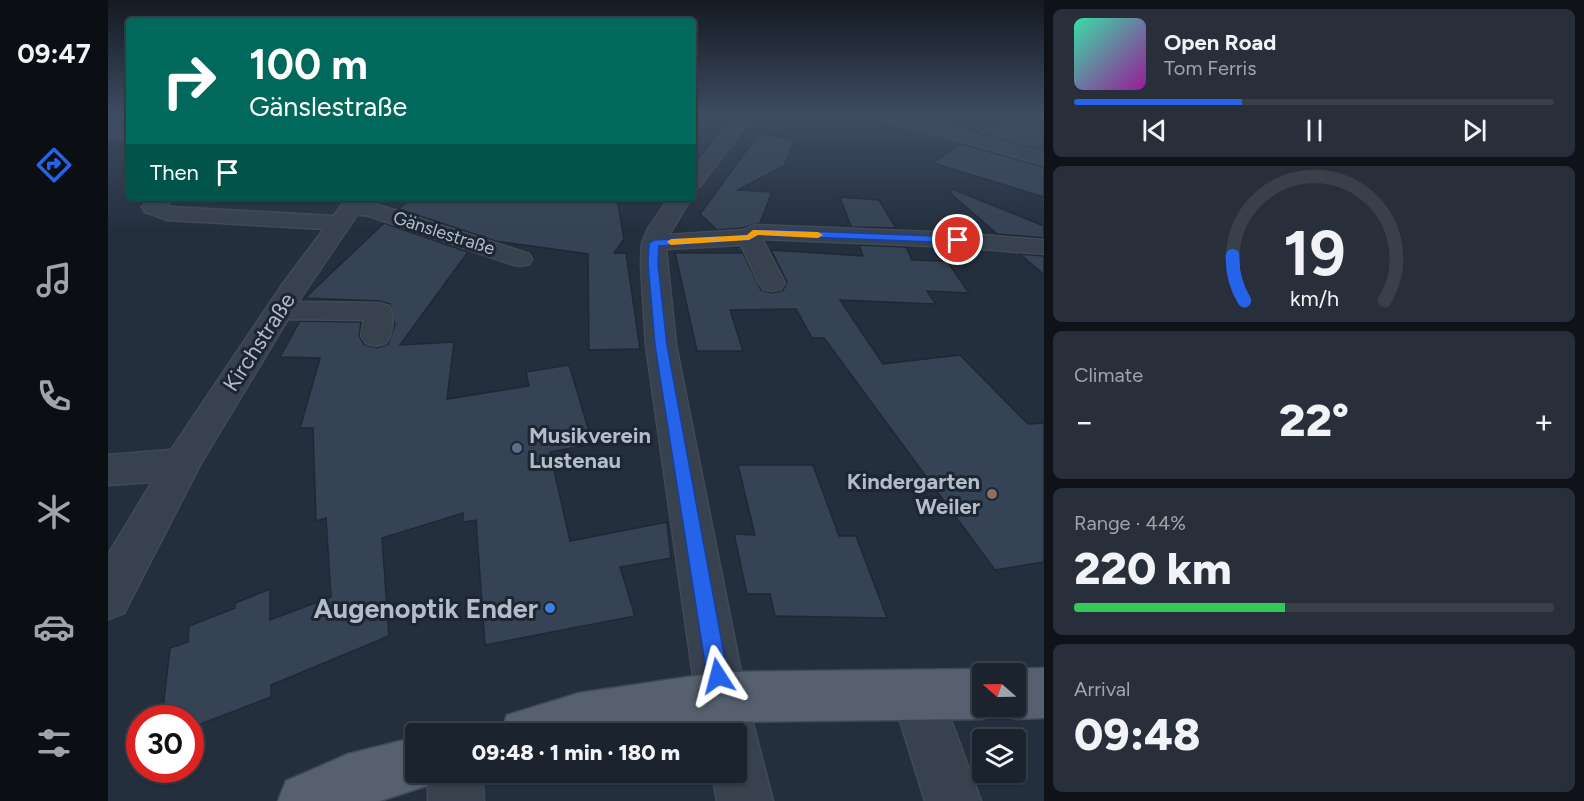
<!DOCTYPE html>
<meta charset="utf-8">
<style>
body{margin:0;font-family:Figtree,sans-serif;background:#282f3a;color:#f1f3f6;height:100vh;display:flex;flex-direction:column;font-size:22px;white-space:nowrap}
*{box-sizing:border-box;margin:0}
p{font-size:20px;color:#a0a4aa}
.icon{flex:none;width:33px;height:33px;fill:none;stroke:currentColor;stroke-width:2;stroke-linecap:round;stroke-linejoin:round}
.map{position:relative;flex:1;overflow:hidden}
.sheet{display:flex;flex-direction:column;gap:9px;padding:9px;background:#0f1319;width:540px}
.sheet>*{flex:none}
.guide{position:absolute;left:18px;top:18px;width:570px;height:183px;border-radius:6px;box-shadow:0 2px 4px #0004,0 0 0 2px #39404a;background:#00695c;color:#fff;overflow:hidden}
.needle{width:39px;rotate:290deg}
.buttons{position:absolute;left:864px;top:663px;display:grid;gap:12px}
.buttons a{display:grid;place-items:center;width:54px;height:54px;border-radius:6px;background:#1b232e;box-shadow:0 2px 4px #0004,0 0 0 2px #39404a;font-size:30px}
.speed{position:absolute;left:18px;top:705px;display:flex;gap:12px;font-size:30px;font-weight:700;text-align:center}
.speed>*{display:grid;place-content:center;width:78px;height:78px;border-radius:50%;background:#1b232e;box-shadow:0 2px 4px #0004,0 0 0 2px #39404a;line-height:1}
.speed .limit{border:9px solid #d22;background:#fff;color:#111}
.pin{position:absolute;display:grid;place-items:center;width:51px;height:51px;color:#fff;margin:-26px;border:3px solid #fff;border-radius:50%;box-shadow:0 2px 6px #0007}
.me{position:absolute;width:66px;margin:-33px;rotate:351deg;stroke-linejoin:round;filter:drop-shadow(0 0 4px #0008)}
.turn{display:flex;align-items:center;gap:21px;height:126px;padding:0 24px;font-size:27px}
.turn .icon{width:78px;height:78px;stroke-width:2.5}
.turn b{display:block;font-size:42px;line-height:51px}
.then{display:flex;align-items:center;height:57px;padding:0 24px;background:#0003;gap:12px;font-size:22px}
.big{font-size:45px;font-weight:800;line-height:1.1}
.sheet .widget{flex:1;display:flex;flex-direction:column;justify-content:center;gap:9px;min-width:0;padding:0 21px;border-radius:9px;background:#282f3a}
.sheet .dial{align-items:center;gap:0}
.dial svg{height:156px;overflow:visible;fill:none;stroke:#39404a;stroke-width:7;stroke-linecap:round;text-anchor:middle}
.dial text{fill:#f1f3f6;stroke:none}
.song{display:flex;align-items:center;gap:18px}
.cover{width:72px;height:72px;border-radius:9px;background:linear-gradient(135deg,hsl(160 70% 55%),hsl(300 70% 35%))}
.played{height:6px;border-radius:3px;background:linear-gradient(90deg,#2563eb 35%,#39404a 35%)}
.keys{display:flex;justify-content:space-around;direction:ltr}
.heat{display:flex;justify-content:space-between;align-items:center;font-size:33px;direction:ltr}
.charge{height:9px;border-radius:4px;background:linear-gradient(90deg,#34c759 44%,#39404a 0)}
.trip{position:absolute;left:297px;top:723px;width:342px;height:60px;border-radius:6px;background:#1b232e;box-shadow:0 2px 4px #0004,0 0 0 2px #39404a;font-weight:800;line-height:60px;text-align:center}
main{display:flex;flex:1;min-height:0}
.tabs{display:flex;flex-direction:column;width:108px;justify-content:space-around;align-items:center;background:#0b0e12;color:#a0a4aa}
.tabs .icon{width:42px;height:42px}
.tabs .current{color:#2563eb}
.tabs b{font-size:27px;color:#f1f3f6}
.map>svg:first-child{display:block}
</style>
<main>
<nav class="tabs">
<b>09:47</b>
<svg class="icon current" aria-label="directions" viewBox="0 0 24 24"><path d="M12 3l9 9-9 9-9-9zM9 14v-3h6M13 9l2 2-2 2"/></svg>
<svg class="icon" aria-label="music" viewBox="0 0 24 24"><path d="M9 18V5l10-2v13"/><circle cx="6" cy="18" r="3"/><circle cx="16" cy="16" r="3"/></svg>
<svg class="icon" aria-label="phone" viewBox="0 0 24 24"><path d="M5 4h4l2 5-3 2q2 4 5 5l2-3 5 2v4C11 20 4 13 5 4z"/></svg>
<svg class="icon" aria-label="climate" viewBox="0 0 24 24"><path d="M12 3v18M4 7l16 10M4 17L20 7"/></svg>
<svg class="icon" aria-label="car" viewBox="0 0 24 24"><path d="M5 17H2v-5l4-1 3-4h7l3 4 3 1v5h-3M9 17h6M6 11h13"/><circle cx="7" cy="17" r="2"/><circle cx="17" cy="17" r="2"/></svg>
<svg class="icon" aria-label="filters" viewBox="0 0 24 24"><path d="M4 7h16M4 17h16"/><circle cx="9" cy="7" r="2"/><circle cx="15" cy="17" r="2"/></svg>
</nav>
<div class="map">
<svg width="936" height="801" viewBox="0 0 936 801">
<rect width="100%" height="100%" fill="#242f3e"/>
<path fill="#364354" stroke="#1f2835" stroke-width="1.5" d="M 899,118 L 936,127 L 936,151 L 868,133 L 878,126 L 885,128 Z
M 651,133 L 687,139 L 676,166 L 630,190 L 664,192 L 652,223 L 635,228 L 609,230 L 592,214 Z
M 853,144 L 936,167 L 936,197 L 825,163 Z
M 844,189 L 936,226 L 936,238 L 889,234 L 842,193 Z
M 732,197 L 771,200 L 788,228 L 743,227 Z
M 303,198 L 509,198 L 516,239 L 506,253 L 518,253 L 532,349 L 481,350 L 480,254 L 387,241 L 291,209 Z
M 276,223 L 360,252 L 292,345 L 346,342 L 339,399 L 421,386 L 418,372 L 461,365 L 485,444 L 442,452 L 462,541 L 559,522 L 563,558 L 512,567 L 527,616 L 377,645 L 368,520 L 355,522 L 355,513 L 274,538 L 281,636 L 163,685 L 163,697 L 82,728 L 82,718 L 54,718 L 62,648 L 80,642 L 81,626 L 127,608 L 127,603 L 162,589 L 162,620 L 223,597 L 218,518 L 208,521 L 205,428 L 192,428 L 212,358 L 172,357 L 192,321 L 253,322 L 251,336 L 256,344 L 269,348 L 280,344 L 287,325 L 282,304 L 271,301 L 197,298 Z
M 751,245 L 798,247 L 804,260 L 839,261 L 861,293 L 819,291 L 828,304 L 732,300 L 775,364 L 852,355 L 920,424 L 936,423 L 936,562 L 887,570 L 716,338 L 704,338 L 688,309 L 622,310 L 635,351 L 589,351 L 567,253 L 634,253 L 628,248 L 632,247 L 653,290 L 664,293 L 675,290 L 679,282 L 663,250 L 755,256 Z
M 912,254 L 936,256 L 936,275 Z
M 630,465 L 705,465 L 731,536 L 748,536 L 779,618 L 667,616 L 662,594 L 639,594 L 626,534 L 647,535 Z"/>
<g fill="none" stroke-linecap="round" stroke-linejoin="round">
<defs>
<path id="minor" d="M 627,118 L 643,118 L 592,186 L 585,188 L 585,169 Z
M 778,118 L 804,118 L 936,153 L 936,165 L 780,121 Z
M 0,126 L 21,130 L 21,140 L 0,136 Z
M 42,198 L 65,198 L 59,205 L 63,207 L 226,216 L 239,198 L 261,198 L 258,201 L 421,254 L 424,259 L 421,264 L 412,266 L 403,264 L 258,215 L 249,215 L 190,302 L 271,303 L 281,306 C 287,316 285,333 278,343 L 268,346 L 258,343 L 253,336 L 256,320 L 180,319 L 93,463 L 16,613 L 0,619 L 0,555 L 44,482 L 0,485 L 0,455 L 63,450 L 174,285 L 216,229 L 60,220 L 37,212 L 34,207 Z
M 561,198 L 583,198 L 561,235 L 635,230 L 648,225 L 850,233 L 936,240 L 936,254 L 850,247 L 654,239 L 677,283 L 673,289 L 664,291 L 655,289 L 651,283 L 633,245 L 558,249 L 568,345 L 638,697 L 665,801 L 609,801 L 604,772 L 628,772 L 628,734 L 597,734 L 588,697 L 538,345 L 533,264 L 534,243 L 540,229 Z
M 809,670 L 827,677 L 873,801 L 817,801 L 784,695 L 791,677 Z
M 320,772 L 374,772 L 376,801 L 320,801 Z"/>
<path id="major" d="M 936,668 L 936,718 L 908,719 L 891,712 L 874,719 L 613,722 L 542,734 L 392,734 L 399,715 L 471,693 L 613,672 L 874,669 L 885,674 L 874,674 L 874,706 L 908,706 L 908,674 L 897,674 L 908,669 Z
M 308,737 L 308,772 L 332,772 L 327,783 L 272,801 L 170,801 L 178,781 L 240,754 Z"/>
</defs>
<use href="#minor" stroke="#414a57" stroke-width="3"/>
<use href="#major" stroke="#414a57" stroke-width="3"/>
<use href="#minor" fill="#38414e" fill-rule="evenodd"/>
<use href="#major" fill="#56606e" fill-rule="evenodd"/>
</g>
<linearGradient id="sky" x2="0" y2="1"><stop stop-color="#141a22"/><stop offset="0.51" stop-color="#3f4d63"/><stop offset="1" stop-color="#3f4d63" stop-opacity="0"/></linearGradient>
<rect width="936" height="230" fill="url(#sky)"/>
<path fill="#2563eb" stroke="#184099" stroke-width="1.5" d="M 648,229 L 850,237 L 854,240 L 850,243 L 650,235 L 641,240 L 551,246 L 550,264 L 559,345 L 620,676 L 617,683 L 610,686 L 602,683 L 599,676 L 547,345 L 540,264 L 541,243 L 546,240 L 639,235 Z"/>
<path fill="#f59e0b" d="M 645,230 L 710,232 L 715,235 L 710,238 L 650,235 L 641,240 L 563,245 L 559,242 L 563,239 L 639,235 Z"/>
<circle fill="#5c6f8a" stroke="#1d2633" stroke-width="2" cx="409" cy="448" r="6"/>
<circle fill="#8d6e63" stroke="#1d2633" stroke-width="2" cx="884" cy="494" r="6"/>
<circle fill="#3f7fe0" stroke="#1d2633" stroke-width="2" cx="442" cy="608" r="6"/>
<g text-anchor="middle" dominant-baseline="central" stroke-width="6" stroke-linejoin="round" paint-order="stroke">
<g font-size="18" fill="#b4bcc9" stroke="#1d2633">
<text transform="translate(336 233) rotate(18)">Gänslestraße</text>
</g>
<g font-size="22" fill="#b4bcc9" stroke="#1d2633">
<text transform="translate(151 342) rotate(-57)">Kirchstraße</text>
</g>
<g font-size="22" font-weight="bold" fill="#b4bcc9" stroke="#1d2633" text-anchor="start">
<text x="421" y="435">Musikverein<tspan x="421" dy="25">Lustenau</tspan></text>
<text x="872" y="481" text-anchor="end">Kindergarten<tspan x="872" dy="25">Weiler</tspan></text>
</g>
<g font-size="27" font-weight="bold" fill="#b4bcc9" stroke="#1d2633" text-anchor="end">
<text x="430" y="608">Augenoptik Ender</text>
</g>
</g>
</svg>
<div class="buttons">
<a><svg class="needle" viewBox="-14 -14 28 28"><path d="M0-13l5 13h-10z" fill="#e53935"/><path d="M0 13l5-13h-10z" fill="#a0a4aa"/></svg></a>
<a><svg class="icon" aria-label="layers" viewBox="0 0 24 24"><path d="M12 4l9 5-9 5-9-5zM3 14l9 5 9-5"/></svg></a>
</div>
<div class="speed"><div class="limit">30</div></div>
<div class="pin" style="left:850px;top:240px;background:#d93025"><svg class="icon" aria-label="arrive" viewBox="0 0 24 24"><path d="M6 21V4h12l-3 4 3 4H6"/></svg></div>
<svg class="me" style="left:610px;top:676px" viewBox="-20 -20 40 40"><path d="M0-17L14 15 0 8-14 15z" fill="#2563eb" stroke="#fff" stroke-width="4"/></svg>
<div class="trip">09:48 · 1 min · 180 m</div>
<div class="guide">
<div class="turn"><svg class="icon" aria-label="right" viewBox="0 0 24 24"><path d="M7 20v-9h11M14 6l5 5-5 5"/></svg><div><b>100 m</b>Gänslestraße</div></div>
<div class="then">Then<svg class="icon" aria-label="arrive" viewBox="0 0 24 24"><path d="M6 21V4h12l-3 4 3 4H6"/></svg></div>
</div>
</div>
<section class="sheet">
<div class="widget">
<div class="song"><i class="cover"></i><div><b>Open Road</b><p>Tom Ferris</p></div></div>
<div class="played"></div>
<div class="keys"><svg class="icon" aria-label="previous" viewBox="0 0 24 24"><path d="M18 5L8 12l10 7zM5 5v14"/></svg><svg class="icon" aria-label="pause" viewBox="0 0 24 24"><path d="M8 5v14M16 5v14"/></svg><svg class="icon" aria-label="next" viewBox="0 0 24 24"><path d="M6 5l10 7-10 7zM19 5v14"/></svg></div>
</div>
<div class="widget dial"><svg viewBox="0 0 100 80">
<path d="M14 69A42 42 0 1 1 86 69"/>
<path d="M14 69A42 42 0 0 1 8 46" stroke="#2563eb"/>
<text x="50" y="56" font-size="32" font-weight="700">19</text>
<text x="50" y="72" font-size="11">km/h</text>
</svg></div>
<div class="widget"><p>Climate</p>
<div class="heat"><a>−</a><b class="big">22°</b><a>+</a></div>
</div>
<div class="widget"><p>Range · 44%</p><b class="big">220 km</b><div class="charge"></div></div>
<div class="widget"><p>Arrival</p><b class="big">09:48</b></div>
</section>
</main>
